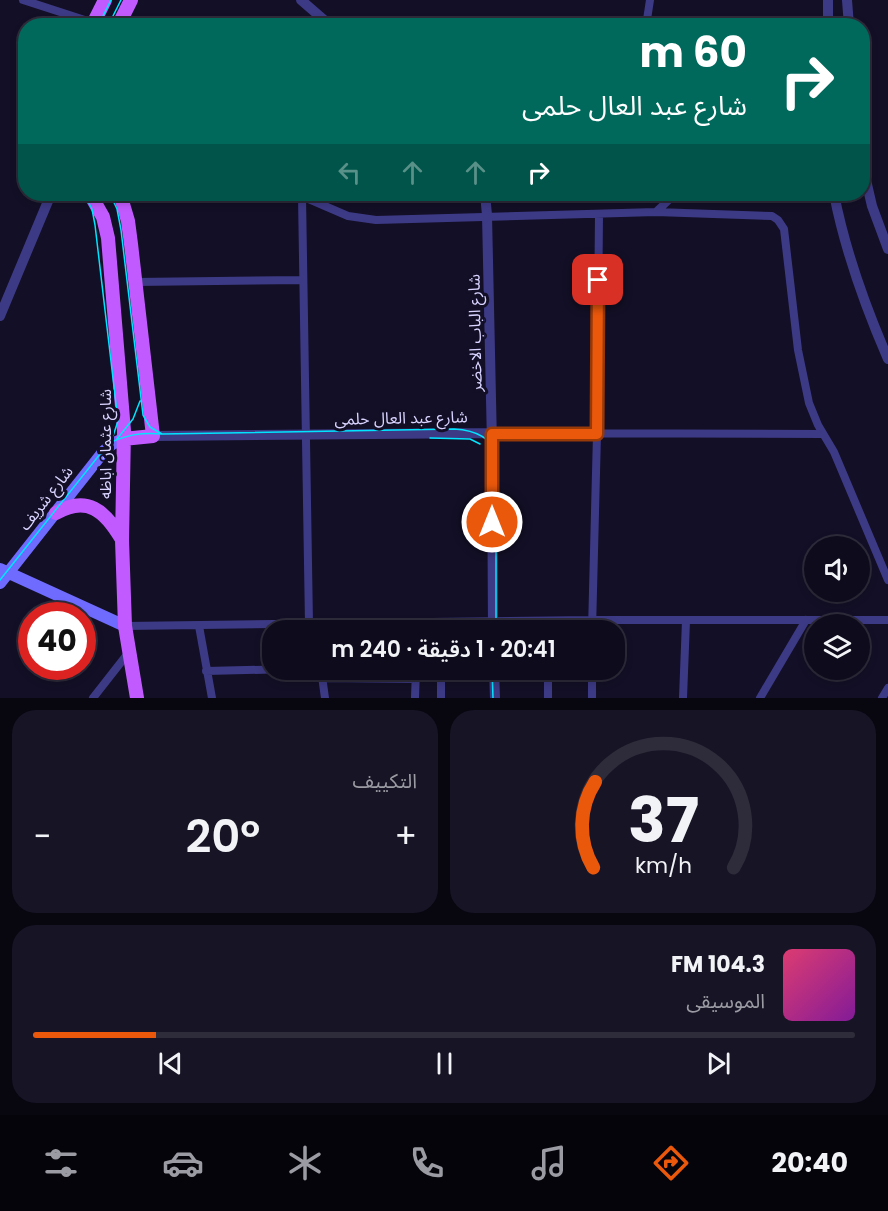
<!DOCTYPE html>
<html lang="ar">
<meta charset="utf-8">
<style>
body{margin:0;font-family:Poppins,"Noto Sans Arabic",sans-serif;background:#171425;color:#f1f3f6;direction:rtl;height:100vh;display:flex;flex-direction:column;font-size:22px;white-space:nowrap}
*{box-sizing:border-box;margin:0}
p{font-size:20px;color:#9b9ba3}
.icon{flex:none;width:33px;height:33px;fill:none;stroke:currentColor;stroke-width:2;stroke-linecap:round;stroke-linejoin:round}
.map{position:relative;height:698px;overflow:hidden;direction:ltr}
.sheet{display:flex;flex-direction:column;gap:12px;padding:12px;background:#08060f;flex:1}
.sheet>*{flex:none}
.guide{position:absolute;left:18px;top:18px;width:852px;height:183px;border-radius:24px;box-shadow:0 3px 9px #0003,0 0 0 2px #2e2b3b;direction:rtl;background:#00695c;color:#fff;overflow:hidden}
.fabs{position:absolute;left:804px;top:536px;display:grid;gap:12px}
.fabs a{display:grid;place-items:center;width:66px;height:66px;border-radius:50%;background:#0e0b1c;box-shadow:0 3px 9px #0003,0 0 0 2px #2e2b3b;font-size:30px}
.speed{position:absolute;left:18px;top:602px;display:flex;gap:12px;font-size:30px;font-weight:700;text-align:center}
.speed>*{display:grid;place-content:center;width:78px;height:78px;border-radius:50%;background:#0e0b1c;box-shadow:0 3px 9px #0003,0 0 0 2px #2e2b3b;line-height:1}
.speed .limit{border:9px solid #d22;background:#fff;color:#111}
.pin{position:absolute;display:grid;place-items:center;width:51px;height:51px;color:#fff;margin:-26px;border-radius:12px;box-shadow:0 3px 9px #0006}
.me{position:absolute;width:66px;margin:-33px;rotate:0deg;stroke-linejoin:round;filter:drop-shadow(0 0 4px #0008)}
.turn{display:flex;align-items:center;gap:21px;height:126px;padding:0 24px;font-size:27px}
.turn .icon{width:78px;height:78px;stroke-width:2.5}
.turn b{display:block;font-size:42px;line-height:51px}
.lanes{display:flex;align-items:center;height:57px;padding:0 24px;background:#0003;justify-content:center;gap:30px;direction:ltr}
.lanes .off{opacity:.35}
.big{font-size:45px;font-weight:600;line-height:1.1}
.sheet .card{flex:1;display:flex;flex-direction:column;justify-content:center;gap:9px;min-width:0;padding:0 21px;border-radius:24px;background:#171425}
.sheet .dial{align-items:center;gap:0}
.dial svg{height:156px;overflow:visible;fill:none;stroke:#2e2b3b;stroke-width:7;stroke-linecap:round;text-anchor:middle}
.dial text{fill:#f1f3f6;stroke:none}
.song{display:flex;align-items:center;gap:18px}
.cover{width:72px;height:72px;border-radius:9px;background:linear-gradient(135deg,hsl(340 70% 55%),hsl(290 70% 35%))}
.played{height:6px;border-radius:3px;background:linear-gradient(90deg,#ea580c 15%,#2e2b3b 15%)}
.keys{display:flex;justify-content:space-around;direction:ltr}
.heat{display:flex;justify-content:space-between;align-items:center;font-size:33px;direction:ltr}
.sheet .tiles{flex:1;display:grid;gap:12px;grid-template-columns:1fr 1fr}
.card:last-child{grid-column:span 2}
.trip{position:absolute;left:262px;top:620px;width:363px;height:60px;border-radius:24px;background:#0e0b1c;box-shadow:0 3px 9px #0003,0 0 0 2px #2e2b3b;font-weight:600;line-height:60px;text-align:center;direction:rtl}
.menu{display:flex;height:96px;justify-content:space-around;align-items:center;background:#06040b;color:#9b9ba3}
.menu .icon{width:42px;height:42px}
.menu .active{color:#ea580c}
.menu b{font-size:27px;color:#f1f3f6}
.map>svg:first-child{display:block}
</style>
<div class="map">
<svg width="888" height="698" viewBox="0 0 888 698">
<rect width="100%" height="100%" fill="#130f26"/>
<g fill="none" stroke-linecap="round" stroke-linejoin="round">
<path stroke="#3d3a85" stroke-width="8" d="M 23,0 L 94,23
M 646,26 L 650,0
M 297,194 L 348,216 L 376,220 L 656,212 L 772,216 L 778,220 L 784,229 L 798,350 L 809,403 L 818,425 L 834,452 L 888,580
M 302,196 L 309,624
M 656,212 L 675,194
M 135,282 L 303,280
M 492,433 L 823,434
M 548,621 L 548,630
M 125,626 L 592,620 L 888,620
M 199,626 L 212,698
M 592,630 L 597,434 L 599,214
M 321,669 L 325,698
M 206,671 L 292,669
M 322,678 L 416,679
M 93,698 L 129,652
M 415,698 L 416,669
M 441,698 L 441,669
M 548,698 L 548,669
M 592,698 L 592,669
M 683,698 L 686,621
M 760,698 L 806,620
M 882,698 L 888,688"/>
<path stroke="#3d3a85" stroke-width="10" d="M 301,0 L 331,26
M 847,0 L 849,26
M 828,26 L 828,0
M 862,163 L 872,206 L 888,249
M 485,194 L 487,215 L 492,444 L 493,630
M 834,194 C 845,250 865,306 888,359
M 0,316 L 51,194
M 153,436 L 492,433
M 494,669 L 495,698"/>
<path stroke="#6f6bff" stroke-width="12" d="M 0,569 L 125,626
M 0,583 L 104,451 L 112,444 L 123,439"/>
<path stroke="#c25bff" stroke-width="14" d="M 92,26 L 105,0
M 118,26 L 131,0
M 90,194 L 103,217 L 108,238 L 124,431 L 122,540 L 125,626 L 137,698
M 120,194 L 128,221 L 131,244 L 153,436 L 123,439
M 56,513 C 87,495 105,511 121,538"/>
<path stroke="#00e5ff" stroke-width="1.5" d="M 98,26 L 111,0
M 108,26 L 121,0
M 110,194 L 117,209 L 121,230 L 143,415 L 150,427 L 162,434
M 430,438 L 470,439 L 480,444
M 117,439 L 133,419 L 140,401
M 107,444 C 126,435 141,432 162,434 L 454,429 C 472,430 491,436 496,455 L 496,630
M 0,580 L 112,439 L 118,421 L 95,225 L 92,209 L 84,194
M 492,669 L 493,698"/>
</g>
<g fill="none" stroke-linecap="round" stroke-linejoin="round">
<defs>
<path id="route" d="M 492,522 L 492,434 L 597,434 L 598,280"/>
</defs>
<use href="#route" stroke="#983908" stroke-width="15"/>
<use href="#route" stroke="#ea580c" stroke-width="10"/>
</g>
<g text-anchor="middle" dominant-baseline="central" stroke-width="6" stroke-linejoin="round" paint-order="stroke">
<g font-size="16" fill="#d9d4ff" stroke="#130f26">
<text transform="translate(475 333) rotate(-91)">شارع الباب الاخضر</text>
<text transform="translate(401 418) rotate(-1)">شارع عبد العال حلمى</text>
<text transform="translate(105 444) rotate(-90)">شارع عثمان اباظه</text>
<text transform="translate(46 498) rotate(-52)">شارع شريف</text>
</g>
</g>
</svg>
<div class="fabs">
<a><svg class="icon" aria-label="sound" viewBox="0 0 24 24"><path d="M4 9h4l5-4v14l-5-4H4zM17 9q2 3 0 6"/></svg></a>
<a><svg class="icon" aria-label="layers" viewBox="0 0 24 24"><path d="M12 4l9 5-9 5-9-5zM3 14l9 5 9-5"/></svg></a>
</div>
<div class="speed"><div class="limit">40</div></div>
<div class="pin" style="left:598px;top:280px;background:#d93025"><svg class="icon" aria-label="arrive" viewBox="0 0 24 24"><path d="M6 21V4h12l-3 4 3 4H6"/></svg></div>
<svg class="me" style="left:492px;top:522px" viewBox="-20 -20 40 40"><circle r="17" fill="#ea580c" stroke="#fff" stroke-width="3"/><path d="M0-11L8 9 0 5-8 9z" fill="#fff"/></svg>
<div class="trip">20:41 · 1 دقيقة · 240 m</div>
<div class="guide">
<div class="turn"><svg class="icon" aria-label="right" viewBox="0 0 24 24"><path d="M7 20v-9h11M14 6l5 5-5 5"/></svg><div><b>60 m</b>شارع عبد العال حلمى</div></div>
<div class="lanes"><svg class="icon off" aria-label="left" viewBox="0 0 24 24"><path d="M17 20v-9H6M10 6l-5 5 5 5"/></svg><svg class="icon off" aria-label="ahead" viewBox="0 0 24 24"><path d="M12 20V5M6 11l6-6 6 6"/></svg><svg class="icon off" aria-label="ahead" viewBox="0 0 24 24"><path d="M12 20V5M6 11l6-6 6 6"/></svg><svg class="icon" aria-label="right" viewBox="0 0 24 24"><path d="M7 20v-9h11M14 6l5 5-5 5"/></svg></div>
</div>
</div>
<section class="sheet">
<div class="tiles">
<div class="card dial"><svg viewBox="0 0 100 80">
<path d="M14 69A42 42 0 1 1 86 69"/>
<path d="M14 69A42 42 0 0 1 15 25" stroke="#ea580c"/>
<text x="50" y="56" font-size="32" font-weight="700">37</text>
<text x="50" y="72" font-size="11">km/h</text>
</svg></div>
<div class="card"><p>التكييف</p>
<div class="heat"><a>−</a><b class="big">20°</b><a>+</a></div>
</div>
<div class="card">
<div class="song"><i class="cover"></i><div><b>104.3 FM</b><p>الموسيقى</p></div></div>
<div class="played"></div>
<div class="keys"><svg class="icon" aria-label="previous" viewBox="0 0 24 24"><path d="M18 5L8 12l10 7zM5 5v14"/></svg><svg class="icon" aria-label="pause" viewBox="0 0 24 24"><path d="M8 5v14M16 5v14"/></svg><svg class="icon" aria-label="next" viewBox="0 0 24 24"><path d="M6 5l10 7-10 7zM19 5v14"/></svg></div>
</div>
</div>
</section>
<nav class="menu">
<b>20:40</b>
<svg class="icon active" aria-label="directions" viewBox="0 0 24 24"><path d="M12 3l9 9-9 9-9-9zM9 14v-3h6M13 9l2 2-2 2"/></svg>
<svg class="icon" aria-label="music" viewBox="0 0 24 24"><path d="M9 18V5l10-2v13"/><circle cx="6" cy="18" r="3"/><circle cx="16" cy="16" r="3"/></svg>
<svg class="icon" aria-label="phone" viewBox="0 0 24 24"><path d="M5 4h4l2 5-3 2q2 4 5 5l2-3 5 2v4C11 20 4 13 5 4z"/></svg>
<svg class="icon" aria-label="climate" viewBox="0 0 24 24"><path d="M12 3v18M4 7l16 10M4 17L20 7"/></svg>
<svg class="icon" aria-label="car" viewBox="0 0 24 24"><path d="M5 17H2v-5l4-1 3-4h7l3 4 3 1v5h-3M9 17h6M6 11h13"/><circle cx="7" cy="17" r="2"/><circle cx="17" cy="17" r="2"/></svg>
<svg class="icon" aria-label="filters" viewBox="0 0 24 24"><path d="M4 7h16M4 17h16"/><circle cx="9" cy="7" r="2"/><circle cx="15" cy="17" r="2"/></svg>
</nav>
